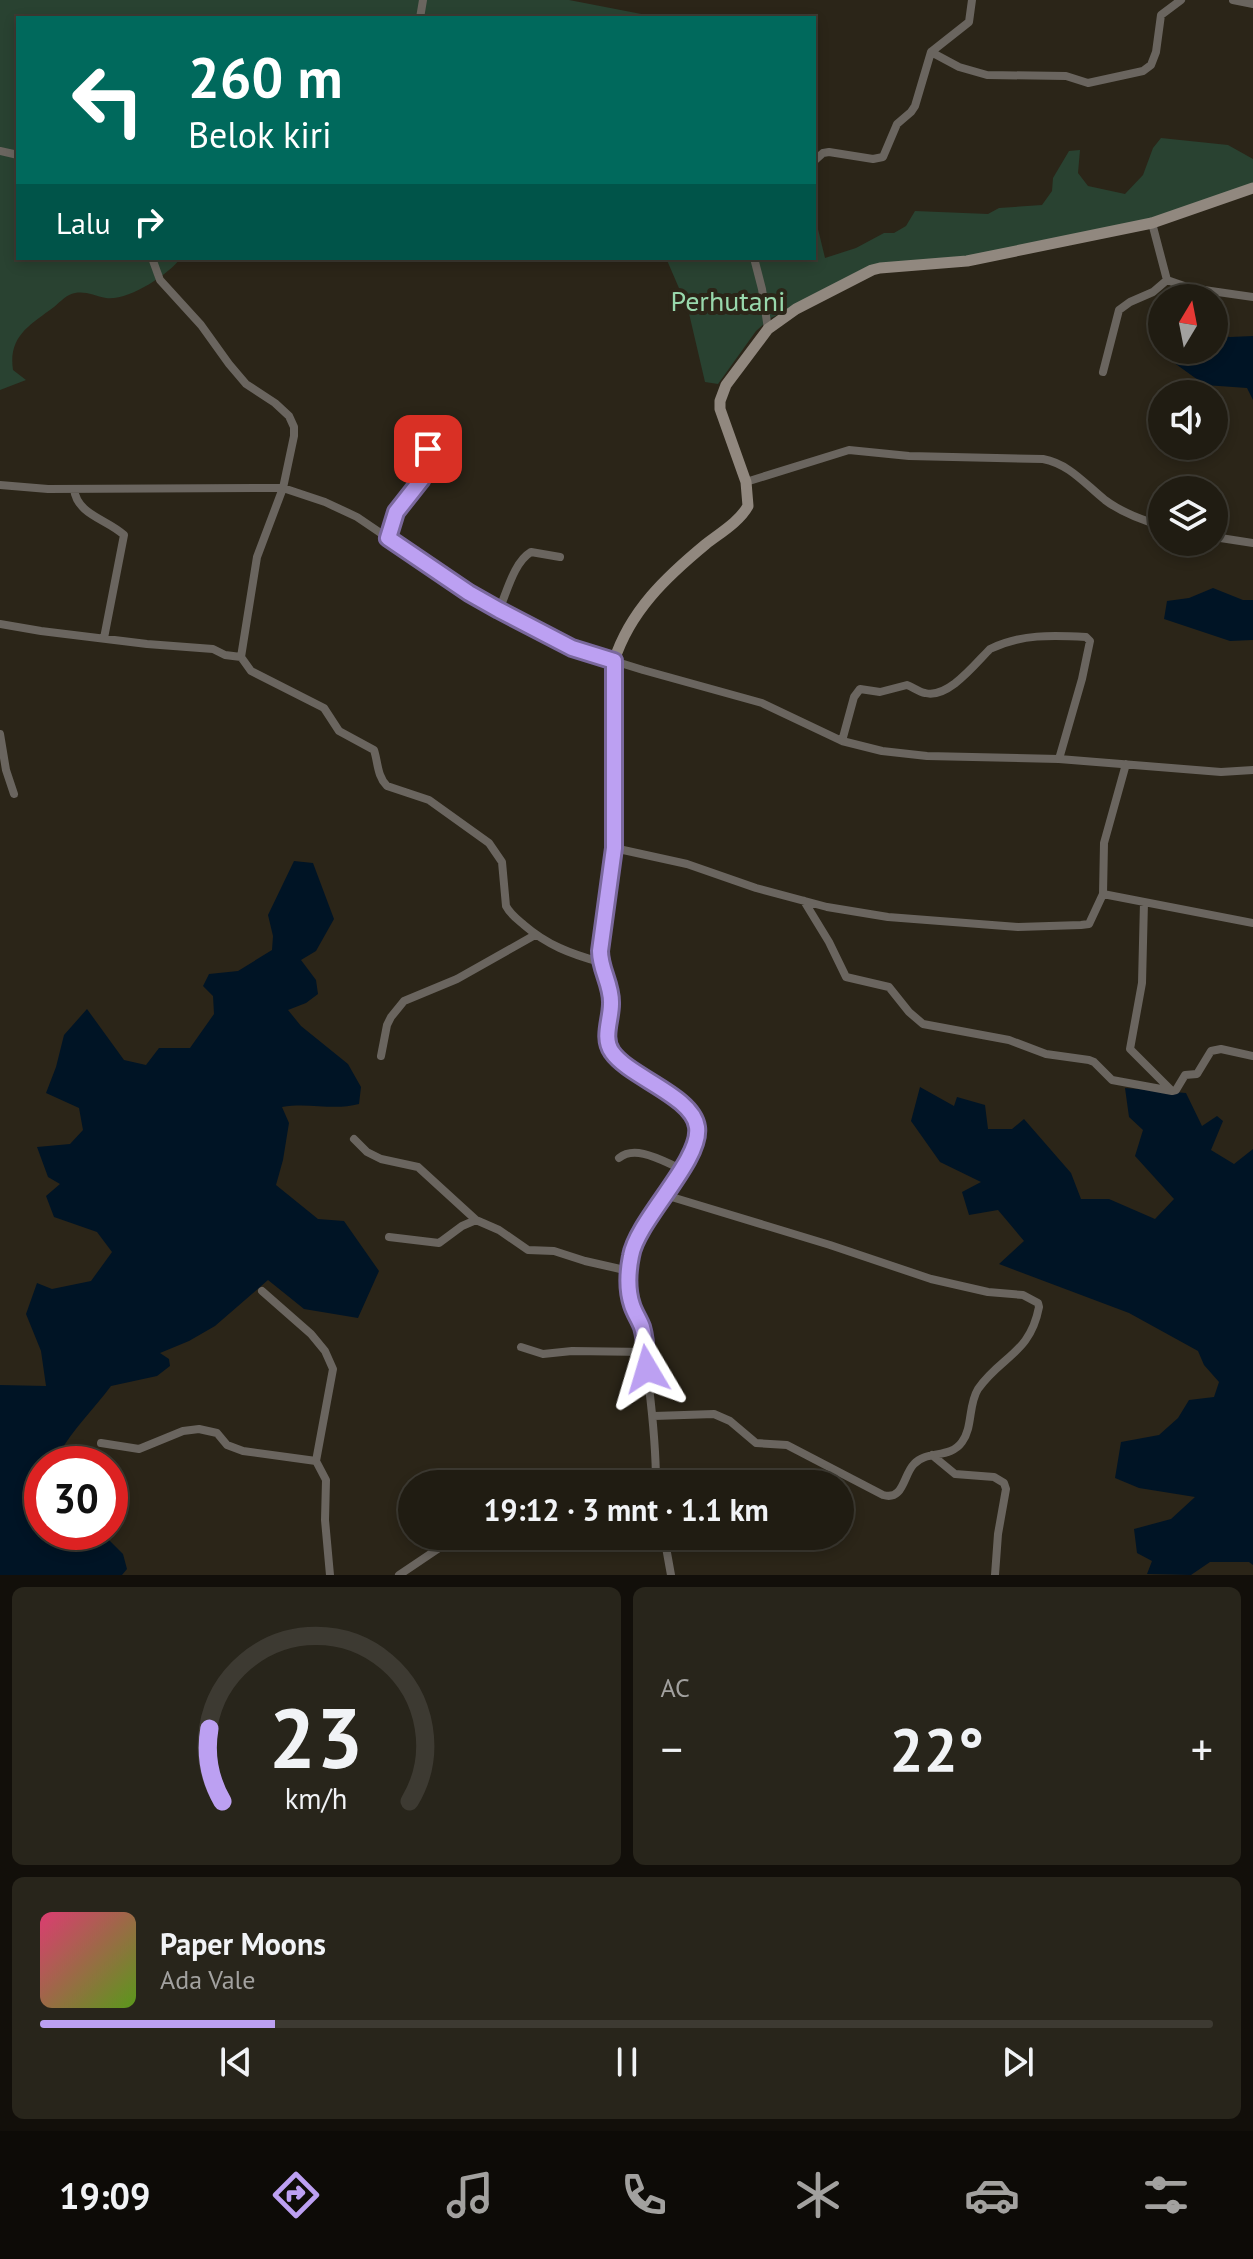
<!DOCTYPE html>
<html lang="id">
<meta charset="utf-8">
<style>
body{margin:0;font-family:"PT Sans",sans-serif;background:#28251b;color:#f1f3f6;height:100vh;display:flex;flex-direction:column;font-size:30px;white-space:nowrap}
*{box-sizing:border-box;margin:0}
p{font-size:26px;color:#a2a19f}
.icon{flex:none;width:44px;height:44px;fill:none;stroke:currentColor;stroke-width:2;stroke-linecap:round;stroke-linejoin:round}
.map{position:relative;height:1575px;overflow:hidden}
.sheet{display:flex;flex-direction:column;gap:12px;padding:12px;background:#120f0a;flex:1}
.sheet>*{flex:none}
.guide{position:absolute;left:16px;top:16px;width:800px;height:244px;border-radius:0px;box-shadow:0 4px 12px #0003,0 0 0 2px #3d3a32;background:#00695c;color:#fff;overflow:hidden}
.needle{width:52px;rotate:10deg}
.fabs{position:absolute;left:1148px;top:284px;display:grid;gap:16px}
.fabs a{display:grid;place-items:center;width:80px;height:80px;border-radius:50%;background:#201c12;box-shadow:0 4px 12px #0003,0 0 0 2px #3d3a32;font-size:40px}
.speed{position:absolute;left:24px;top:1446px;display:flex;gap:16px;font-size:40px;font-weight:700;text-align:center}
.speed>*{display:grid;place-content:center;width:104px;height:104px;border-radius:50%;background:#201c12;box-shadow:0 4px 12px #0003,0 0 0 2px #3d3a32;line-height:1}
.speed .limit{border:12px solid #d22;background:#fff;color:#111}
.pin{position:absolute;display:grid;place-items:center;width:68px;height:68px;color:#fff;margin:-34px;border-radius:16px;box-shadow:0 4px 12px #0006}
.me{position:absolute;width:88px;margin:-44px;rotate:353deg;stroke-linejoin:round;filter:drop-shadow(0 0 6px #0008)}
.turn{display:flex;align-items:center;gap:28px;height:168px;padding:0 40px;font-size:36px}
.turn .icon{width:104px;height:104px;stroke-width:2.5}
.turn b{display:block;font-size:56px;line-height:68px}
.then{display:flex;align-items:center;height:76px;padding:0 40px;background:#0003;gap:16px;font-size:30px}
.big{font-size:60px;font-weight:700;line-height:1.1}
.sheet .tile{flex:1;display:flex;flex-direction:column;justify-content:center;gap:12px;min-width:0;padding:0 28px;border-radius:12px;background:#28251b}
.sheet .dial{align-items:center;gap:0}
.dial svg{height:208px;overflow:visible;fill:none;stroke:#3d3a32;stroke-width:7;stroke-linecap:round;text-anchor:middle}
.dial text{fill:#f1f3f6;stroke:none}
.song{display:flex;align-items:center;gap:24px}
.cover{width:96px;height:96px;border-radius:12px;background:linear-gradient(135deg,hsl(340 70% 55%),hsl(90 70% 35%))}
.played{height:8px;border-radius:4px;background:linear-gradient(90deg,#bca0f2 20%,#3d3a32 20%)}
.keys{display:flex;justify-content:space-around;direction:ltr}
.heat{display:flex;justify-content:space-between;align-items:center;font-size:44px;direction:ltr}
.sheet .tiles{flex:1;display:grid;gap:12px;grid-template-columns:1fr 1fr}
.tile:last-child{grid-column:span 2}
.trip{position:absolute;left:398px;top:1470px;width:456px;height:80px;border-radius:40px;background:#201c12;box-shadow:0 4px 12px #0003,0 0 0 2px #3d3a32;font-weight:700;line-height:80px;text-align:center}
.tabs{display:flex;height:128px;justify-content:space-around;align-items:center;background:#0d0b07;color:#a2a19f}
.tabs .icon{width:56px;height:56px}
.tabs .on{color:#bca0f2}
.tabs b{font-size:36px;color:#f1f3f6}
.map>svg:first-child{display:block}
</style>
<div class="map">
<svg width="1253" height="1575" viewBox="0 0 1253 1575">
<rect width="100%" height="100%" fill="#2b2518"/>
<path fill="#294231" d="M 0,0 L 569,0 L 662,18 L 18,18 L 18,258 L 181,258 C 168,275 128,301 106,298 C 95,296 86,291 75,293 C 67,294 60,302 54,307 C 30,325 8,336 13,370 L 26,380 L 0,390 Z
M 1161,138 L 1228,145 L 1253,159 L 1253,183 L 1156,218 L 967,258 L 880,265 L 771,318 L 756,331 L 718,384 L 705,382 L 688,309 L 666,258 L 814,258 L 814,230 L 818,229 L 825,258 L 856,248 L 884,233 L 894,233 L 906,226 L 915,211 L 988,214 L 999,208 L 1042,205 L 1052,191 L 1053,178 L 1069,151 L 1080,150 L 1078,173 L 1088,186 L 1125,194 L 1143,175 L 1153,148 Z"/>
<path fill="#001425" d="M 1214,335 L 1230,337 L 1253,336 L 1253,400 L 1247,388 L 1205,385 L 1166,357 L 1167,350 L 1214,350 Z
M 1213,588 L 1243,600 L 1253,600 L 1253,640 L 1230,641 L 1164,619 L 1167,601 L 1189,598 Z
M 294,861 L 313,863 L 334,919 L 316,951 L 301,960 L 316,980 L 318,994 L 306,1003 L 288,1010 L 301,1026 L 348,1064 L 361,1087 L 359,1104 C 333,1111 309,1102 282,1107 L 289,1123 L 283,1160 L 276,1185 L 318,1219 L 344,1221 L 379,1271 L 358,1318 L 304,1309 L 268,1280 L 215,1326 L 189,1341 L 160,1353 L 169,1359 L 170,1366 L 157,1376 L 111,1386 C 94,1409 73,1429 59,1454 L 62,1464 L 42,1464 L 42,1532 L 101,1532 L 123,1554 L 127,1569 L 122,1575 L 0,1575 L 0,1385 L 46,1386 L 41,1351 L 26,1314 L 37,1283 L 52,1289 L 91,1281 L 112,1252 L 97,1232 L 54,1217 L 46,1196 L 60,1184 L 48,1177 L 37,1147 L 70,1144 L 83,1130 L 79,1108 L 46,1093 L 56,1067 L 64,1035 L 87,1009 L 124,1060 L 146,1065 L 159,1048 L 190,1048 L 214,1014 L 213,996 L 203,986 L 209,974 L 238,971 L 272,950 L 273,936 L 268,915 Z
M 920,1087 L 954,1106 L 957,1097 L 985,1105 L 988,1129 L 1012,1129 L 1024,1119 L 1071,1173 L 1081,1199 L 1109,1199 L 1155,1219 L 1174,1199 L 1135,1156 L 1143,1130 L 1129,1117 L 1125,1088 L 1186,1093 L 1202,1126 L 1217,1116 L 1223,1121 L 1211,1150 L 1234,1164 L 1253,1149 L 1253,1565 L 1249,1562 L 1210,1562 L 1191,1575 L 1147,1574 L 1152,1561 L 1137,1553 L 1134,1529 L 1171,1519 L 1195,1497 L 1139,1488 L 1115,1478 L 1121,1442 L 1159,1435 L 1178,1418 L 1189,1400 L 1214,1397 L 1219,1382 L 1204,1365 L 1198,1351 L 1129,1313 L 999,1264 L 1024,1241 L 998,1210 L 969,1215 L 962,1192 L 981,1182 L 940,1162 L 911,1121 Z"/>
<g fill="none" stroke-linecap="round" stroke-linejoin="round">
<path stroke="#6a655f" stroke-width="8" d="M 1233,0 L 1253,4
M 420,18 L 423,0
M 931,52 L 959,67 L 987,75 L 1066,76 L 1088,83 L 1143,71 L 1151,65 L 1156,52 L 1161,15 L 1181,0
M 0,151 L 18,155
M 814,161 L 823,153 L 829,152 L 873,159 L 883,157 L 897,124 L 911,112 L 915,106 L 931,52 L 969,22 L 972,0
M 1152,223 L 1167,280 L 1190,288 L 1253,297
M 152,258 L 160,280 L 201,325 L 229,364 L 246,384 L 275,403 L 289,416 L 294,427 L 294,436 L 283,488 L 257,557 L 241,657 L 251,671 L 324,708 L 339,731 L 374,750 C 378,762 377,776 387,786 L 429,800 L 489,843 L 502,862 L 506,906 C 510,914 517,919 524,925 C 547,945 571,954 600,962
M 754,258 L 762,289 L 768,329
M 1103,372 L 1119,310 L 1130,302 L 1153,292 L 1167,280
M 746,482 L 849,450 L 909,456 L 1043,459 C 1069,464 1084,483 1105,500 C 1122,513 1142,520 1162,526
M 0,485 L 48,489 L 283,488 L 325,502 L 357,517 L 469,593 L 572,648 L 643,670 L 762,703 L 842,741 L 882,751 L 927,756 L 1059,759 L 1221,772 L 1253,770
M 74,489 C 77,515 107,519 124,535 L 104,638
M 1214,537 L 1253,543
M 388,538 L 396,512 L 422,479 L 423,462 L 428,449
M 499,610 C 507,592 514,562 531,552 L 560,557
M 0,624 L 41,631 L 147,644 L 213,649 L 225,655 L 241,657
M 614,661 L 614,848 L 600,951 C 600,970 612,985 612,1004 C 611,1020 602,1037 612,1052 C 628,1077 692,1095 697,1127 C 702,1159 638,1220 631,1256 C 628,1271 627,1289 632,1304 C 635,1316 642,1326 644,1338 C 647,1354 647,1371 649,1387 C 653,1420 656,1451 656,1484
M 0,734 L 6,770 L 14,794
M 842,741 L 854,697 L 860,689 L 880,692 L 907,685 C 913,687 919,692 925,693 C 948,699 975,664 990,649 C 1021,634 1052,635 1086,637 L 1090,641 L 1082,679 L 1059,759
M 614,848 L 687,864 L 756,888 L 827,907 L 888,917 L 1018,927 L 1081,925 L 1089,924 L 1103,894 L 1104,843 L 1126,764
M 1103,894 L 1253,923
M 804,901 L 829,942 L 846,977 L 889,987 L 909,1012 L 923,1024 L 1009,1040 L 1046,1054 L 1089,1060 L 1094,1062 L 1112,1080 L 1172,1091 L 1176,1090 L 1185,1075 L 1197,1074 L 1211,1051 L 1221,1049 L 1253,1056
M 1144,902 L 1142,983 L 1130,1049 L 1171,1090
M 381,1056 L 387,1025 L 391,1017 L 404,1001 L 457,979 L 535,935
M 354,1139 L 367,1152 L 381,1159 L 418,1167 L 476,1220 L 499,1230 L 528,1250 L 554,1251 L 585,1261 L 629,1271
M 619,1158 C 636,1144 664,1162 682,1169
M 389,1237 L 439,1243 L 462,1226 L 476,1220
M 262,1291 L 311,1334 L 325,1351 L 333,1369 L 316,1461 L 326,1480 L 325,1520 L 330,1575
M 521,1347 L 543,1354 L 572,1351 L 646,1352
M 654,1416 L 714,1414 L 730,1421 L 756,1443 L 787,1445 L 883,1495 C 904,1501 903,1475 914,1464 C 927,1450 950,1459 962,1442 C 973,1427 968,1405 978,1389 C 1001,1356 1030,1354 1039,1307 L 1038,1303 L 1023,1295 L 988,1292 L 931,1279 L 830,1245 L 665,1195
M 101,1443 L 139,1449 L 183,1431 L 199,1429 L 217,1433 L 227,1445 L 243,1451 L 316,1461
M 932,1455 L 955,1474 L 994,1477 L 1004,1483 L 1006,1489 L 998,1534 L 995,1575
M 664,1536 L 671,1575
M 399,1575 L 457,1536"/>
<path stroke="#91887f" stroke-width="11" d="M 614,661 C 630,611 666,577 706,544 C 720,533 739,522 748,506 L 746,482 L 720,409 L 720,401 L 726,385 L 768,329 L 796,309 L 872,270 L 880,268 L 967,261 L 1152,223 L 1253,188"/>
</g>
<g fill="none" stroke-linecap="round" stroke-linejoin="round">
<defs>
<path id="route" d="M 428,449 L 423,462 L 422,479 L 396,512 L 388,538 L 469,593 L 499,610 L 572,648 L 614,661 L 614,848 L 600,951 C 600,970 612,985 611,1004 C 611,1020 602,1038 612,1052 C 629,1077 693,1096 697,1127 C 702,1160 637,1220 631,1256 C 628,1271 627,1290 632,1305 C 634,1312 639,1319 642,1327 C 646,1340 646,1355 647,1369"/>
</defs>
<use href="#route" stroke="#7a689d" stroke-width="20"/>
<use href="#route" stroke="#bca0f2" stroke-width="14"/>
</g>
<g text-anchor="middle" dominant-baseline="central" stroke-width="8" stroke-linejoin="round" paint-order="stroke">
<g font-size="28" fill="#98d8ac" stroke="#2b2518">
<text x="728" y="300">Perhutani</text>
</g>
</g>
</svg>
<div class="fabs">
<a><svg class="needle" viewBox="-14 -14 28 28"><path d="M0-13l5 13h-10z" fill="#e53935"/><path d="M0 13l5-13h-10z" fill="#a2a19f"/></svg></a>
<a><svg class="icon" aria-label="sound" viewBox="0 0 24 24"><path d="M4 9h4l5-4v14l-5-4H4zM17 9q2 3 0 6"/></svg></a>
<a><svg class="icon" aria-label="layers" viewBox="0 0 24 24"><path d="M12 4l9 5-9 5-9-5zM3 14l9 5 9-5"/></svg></a>
</div>
<div class="speed"><div class="limit">30</div></div>
<div class="pin" style="left:428px;top:449px;background:#d93025"><svg class="icon" aria-label="arrive" viewBox="0 0 24 24"><path d="M6 21V4h12l-3 4 3 4H6"/></svg></div>
<svg class="me" style="left:647px;top:1369px" viewBox="-20 -20 40 40"><path d="M0-17L14 15 0 8-14 15z" fill="#bca0f2" stroke="#fff" stroke-width="4"/></svg>
<div class="trip">19:12 · 3 mnt · 1.1 km</div>
<div class="guide">
<div class="turn"><svg class="icon" aria-label="left" viewBox="0 0 24 24"><path d="M17 20v-9H6M10 6l-5 5 5 5"/></svg><div><b>260 m</b>Belok kiri</div></div>
<div class="then">Lalu<svg class="icon" aria-label="right" viewBox="0 0 24 24"><path d="M7 20v-9h11M14 6l5 5-5 5"/></svg></div>
</div>
</div>
<section class="sheet">
<div class="tiles">
<div class="tile dial"><svg viewBox="0 0 100 80">
<path d="M14 69A42 42 0 1 1 86 69"/>
<path d="M14 69A42 42 0 0 1 9 41" stroke="#bca0f2"/>
<text x="50" y="56" font-size="32" font-weight="700">23</text>
<text x="50" y="72" font-size="11">km/h</text>
</svg></div>
<div class="tile"><p>AC</p>
<div class="heat"><a>−</a><b class="big">22°</b><a>+</a></div>
</div>
<div class="tile">
<div class="song"><i class="cover"></i><div><b>Paper Moons</b><p>Ada Vale</p></div></div>
<div class="played"></div>
<div class="keys"><svg class="icon" aria-label="previous" viewBox="0 0 24 24"><path d="M18 5L8 12l10 7zM5 5v14"/></svg><svg class="icon" aria-label="pause" viewBox="0 0 24 24"><path d="M8 5v14M16 5v14"/></svg><svg class="icon" aria-label="next" viewBox="0 0 24 24"><path d="M6 5l10 7-10 7zM19 5v14"/></svg></div>
</div>
</div>
</section>
<nav class="tabs">
<b>19:09</b>
<svg class="icon on" aria-label="directions" viewBox="0 0 24 24"><path d="M12 3l9 9-9 9-9-9zM9 14v-3h6M13 9l2 2-2 2"/></svg>
<svg class="icon" aria-label="music" viewBox="0 0 24 24"><path d="M9 18V5l10-2v13"/><circle cx="6" cy="18" r="3"/><circle cx="16" cy="16" r="3"/></svg>
<svg class="icon" aria-label="phone" viewBox="0 0 24 24"><path d="M5 4h4l2 5-3 2q2 4 5 5l2-3 5 2v4C11 20 4 13 5 4z"/></svg>
<svg class="icon" aria-label="climate" viewBox="0 0 24 24"><path d="M12 3v18M4 7l16 10M4 17L20 7"/></svg>
<svg class="icon" aria-label="car" viewBox="0 0 24 24"><path d="M5 17H2v-5l4-1 3-4h7l3 4 3 1v5h-3M9 17h6M6 11h13"/><circle cx="7" cy="17" r="2"/><circle cx="17" cy="17" r="2"/></svg>
<svg class="icon" aria-label="filters" viewBox="0 0 24 24"><path d="M4 7h16M4 17h16"/><circle cx="9" cy="7" r="2"/><circle cx="15" cy="17" r="2"/></svg>
</nav>
